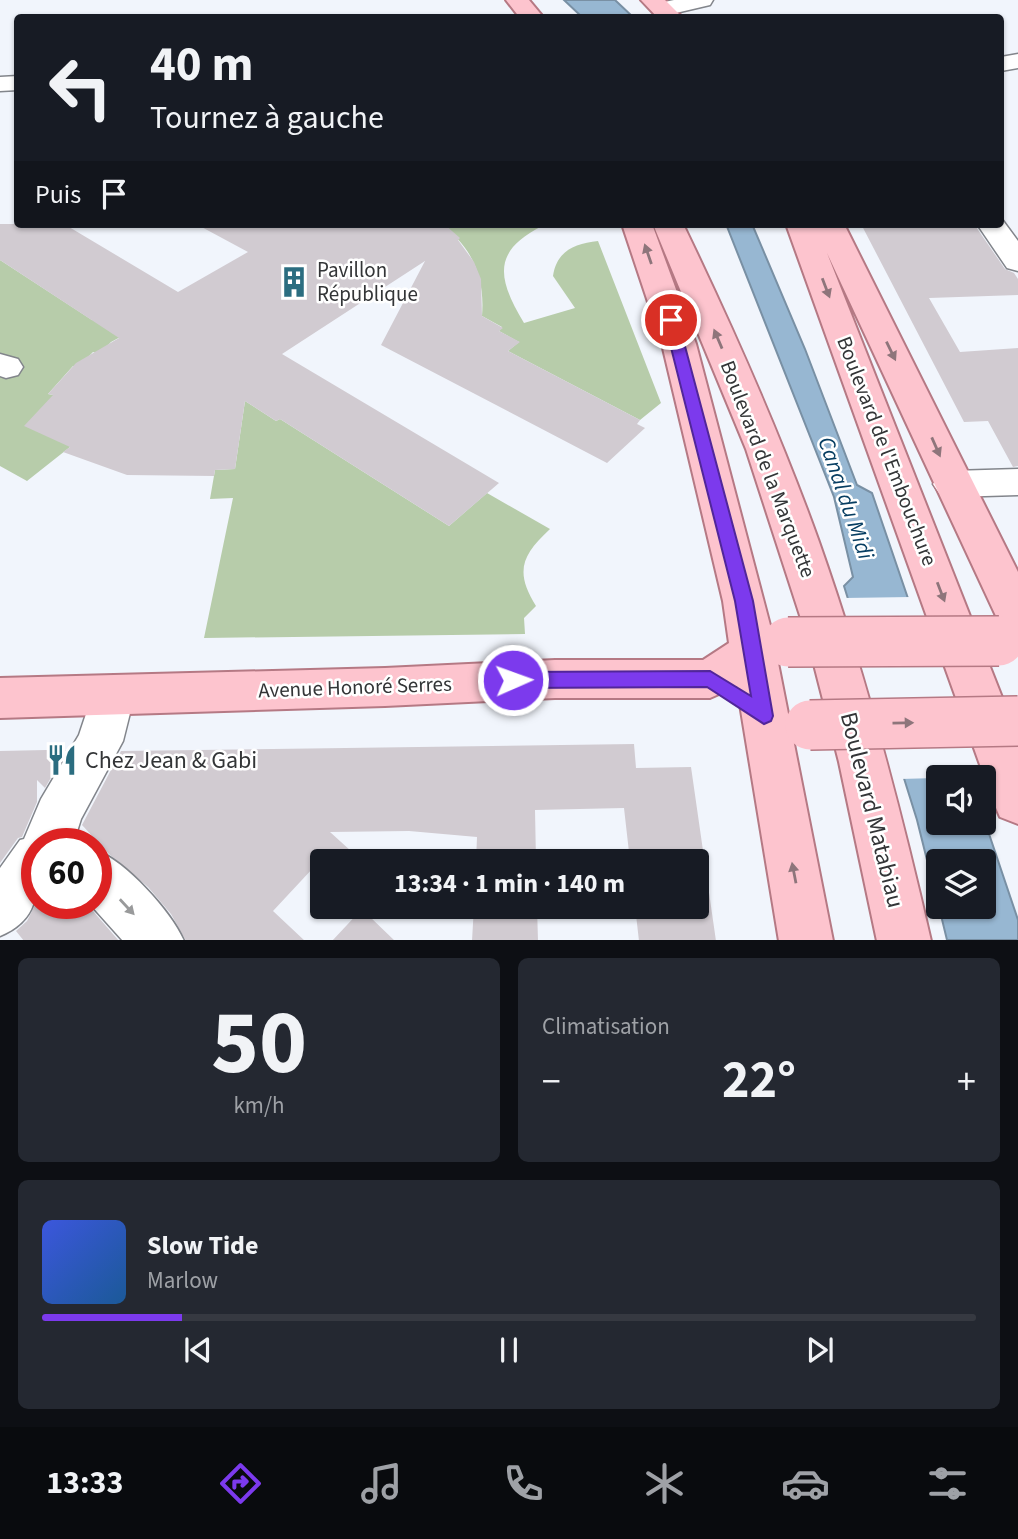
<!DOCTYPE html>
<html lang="fr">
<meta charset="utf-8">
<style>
body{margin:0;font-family:"Source Sans 3",sans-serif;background:#242831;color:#f1f3f6;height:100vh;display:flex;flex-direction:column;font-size:26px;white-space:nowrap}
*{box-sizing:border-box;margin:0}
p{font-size:23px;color:#9ea1a6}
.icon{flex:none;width:38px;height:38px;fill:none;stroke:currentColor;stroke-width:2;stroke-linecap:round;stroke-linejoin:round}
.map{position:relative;height:940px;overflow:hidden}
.sheet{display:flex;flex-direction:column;gap:18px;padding:18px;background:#0d0f14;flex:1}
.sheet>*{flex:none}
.top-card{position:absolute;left:14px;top:14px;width:990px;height:214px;border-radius:7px;box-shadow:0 2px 5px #0004;background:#171b24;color:#f1f3f6;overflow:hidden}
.fabs{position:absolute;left:926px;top:765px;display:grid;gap:14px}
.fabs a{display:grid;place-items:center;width:70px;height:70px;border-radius:7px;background:#171b24;box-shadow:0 2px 5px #0004;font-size:35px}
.speed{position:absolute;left:21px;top:828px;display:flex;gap:14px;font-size:35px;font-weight:700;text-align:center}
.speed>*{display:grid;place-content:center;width:91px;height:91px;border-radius:50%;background:#171b24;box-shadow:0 2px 5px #0004;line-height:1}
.speed .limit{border:10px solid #d22;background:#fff;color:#111}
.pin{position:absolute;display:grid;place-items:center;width:60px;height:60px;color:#fff;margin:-30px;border:4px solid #fff;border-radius:50%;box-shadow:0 2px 7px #0007}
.me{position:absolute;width:77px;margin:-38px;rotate:88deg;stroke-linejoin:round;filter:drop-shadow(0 0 5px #0008)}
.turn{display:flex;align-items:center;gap:24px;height:147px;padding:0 21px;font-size:32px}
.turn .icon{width:91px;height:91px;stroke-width:2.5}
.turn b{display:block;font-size:49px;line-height:60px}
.then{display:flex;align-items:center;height:66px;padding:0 21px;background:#0003;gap:14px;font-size:26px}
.big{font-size:52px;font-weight:700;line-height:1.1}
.sheet .tile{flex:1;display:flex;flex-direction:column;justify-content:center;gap:10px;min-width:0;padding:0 24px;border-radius:10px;background:#242831}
.sheet .dial{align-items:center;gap:0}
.dial b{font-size:91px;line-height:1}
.song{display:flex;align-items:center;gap:21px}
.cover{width:84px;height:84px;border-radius:10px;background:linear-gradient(135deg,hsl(230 70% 55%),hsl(210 70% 35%))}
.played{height:7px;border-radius:4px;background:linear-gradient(90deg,#7c3aed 15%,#363941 15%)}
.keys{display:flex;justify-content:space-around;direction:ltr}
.heat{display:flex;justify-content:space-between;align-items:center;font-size:38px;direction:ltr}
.sheet .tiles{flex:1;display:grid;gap:18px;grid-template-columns:1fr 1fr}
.tile:last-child{grid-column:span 2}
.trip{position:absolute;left:310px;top:849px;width:399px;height:70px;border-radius:7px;background:#171b24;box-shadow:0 2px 5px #0004;font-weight:700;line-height:70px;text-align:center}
.tabs{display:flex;height:112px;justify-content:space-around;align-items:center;background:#090b0e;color:#9ea1a6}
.tabs .icon{width:49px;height:49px}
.tabs .on{color:#7c3aed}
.tabs b{font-size:32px;color:#f1f3f6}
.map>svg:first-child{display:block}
</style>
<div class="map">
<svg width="1018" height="941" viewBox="0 0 1018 941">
<rect width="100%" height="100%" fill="#f1f5fc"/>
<path fill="#b7ccaa" d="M 440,224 L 542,226 C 491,252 498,279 524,323 L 575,308 L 553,276 C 557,250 575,244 598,241 L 661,403 L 640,420 L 508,351 L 519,342 L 499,331 L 502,327 L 482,316 C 485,278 473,247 440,224 Z
M 0,260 L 92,320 L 111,311 L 137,328 L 111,342 L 99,354 L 93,352 L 78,367 L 73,366 L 48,394 L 53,395 L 70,447 L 27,481 L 0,466 Z
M 245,401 L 276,421 L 280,419 L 449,526 L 487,493 L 550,529 C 521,556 515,572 536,606 L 524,618 L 525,634 L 204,638 L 233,498 L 210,499 L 215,470 L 235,469 Z"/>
<path fill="#97b7d2" stroke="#7990a4" stroke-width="2" d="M 564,0 L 615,0 L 633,17 L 582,17 Z
M 726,224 L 752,224 L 805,349 L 857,485 L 872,493 L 969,777 L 938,777 L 938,822 L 984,822 L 984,819 L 1018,920 L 1018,940 L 947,940 L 939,907 L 984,906 L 984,861 L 938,861 L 938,904 L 917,820 L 844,586 L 853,577 L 834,497 Z"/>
<path fill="#f1f5fc" d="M 911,597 L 973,777 L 900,779 L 844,598 Z"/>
<path fill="#d1cbd1" d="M 0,224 L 64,224 L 178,292 L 248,252 L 196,224 L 444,224 L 460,238 L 458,240 L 474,262 L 481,279 L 482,316 L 503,328 L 499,331 L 520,342 L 508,351 L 640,420 L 637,424 L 645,428 L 607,463 L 381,345 L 425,261 L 282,354 L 499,483 L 449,526 L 280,419 L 276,421 L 245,401 L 235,469 L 215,470 L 214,476 L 127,475 L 63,452 L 70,447 L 24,426 L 53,395 L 48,394 L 76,363 L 119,338 L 0,260 Z
M 861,224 L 974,224 L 1005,269 L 1014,273 L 1018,279 L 1018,295 L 929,298 L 960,352 L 1018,348 L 1018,466 L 1013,467 L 988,421 L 964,422 Z
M 634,744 L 636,768 L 691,767 L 716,941 L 639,941 L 635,906 L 696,906 L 696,861 L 630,861 L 624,808 L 535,810 L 536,861 L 476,861 L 477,837 L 409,831 L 330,832 L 362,861 L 322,861 L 322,874 L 314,867 L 273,911 L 305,941 L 186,941 L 171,914 L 148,887 L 109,854 L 82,825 L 121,751 Z
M 46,750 L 67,750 L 45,788 L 37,780 L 37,802 L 22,837 L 18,838 L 0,863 L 0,751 Z
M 37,901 L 86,903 L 119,941 L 24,941 L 16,931 L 27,921 Z
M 357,906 L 378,906 L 369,916 L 395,941 L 332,941 L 361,910 Z
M 474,906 L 537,906 L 538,941 L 472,941 Z"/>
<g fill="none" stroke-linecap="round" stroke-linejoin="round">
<defs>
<path id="minor" d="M 674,0 L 713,0 L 710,5 L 663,16 L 655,14 L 652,9 L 655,4 Z
M 1018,54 L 1018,68 L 1001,71 L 1001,57 Z
M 18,76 L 18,90 L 0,91 L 0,77 Z
M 1001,218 L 1018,241 L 1018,271 L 1007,268 L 977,224 L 1001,224 Z
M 0,354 L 18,359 L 23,367 L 18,375 L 6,378 L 0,376 Z
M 1018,469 L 1018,495 L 952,497 L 939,493 L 933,484 L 939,475 L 952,471 Z
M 112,678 L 128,684 L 134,697 L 123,741 L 81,819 L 73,844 L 37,844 C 37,884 44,918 0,936 L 0,868 L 20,840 L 24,839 L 41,799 L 79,735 L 96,684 Z
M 96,850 C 126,862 171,911 184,941 L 123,941 L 89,903 L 96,903 Z"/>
<path id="major" d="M 506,0 L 529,0 L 544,18 L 520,18 Z
M 641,0 L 665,0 L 683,18 L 658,18 Z
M 622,224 L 652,224 L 696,344 L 771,629 L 788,624 L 805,631 L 746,449 L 653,224 L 683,224 C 733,328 780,433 819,542 C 865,672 900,806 931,941 L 877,941 L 839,762 L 809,645 L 804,655 L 778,663 L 833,941 L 779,941 L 737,686 L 710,698 L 555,698 L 385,706 L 0,718 L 0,678 L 385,668 L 555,660 L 703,660 L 729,643 L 723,601 L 662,344 Z
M 786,224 L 844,224 L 1018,572 L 1018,633 L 1003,628 L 996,616 L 827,253 L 1018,738 L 1018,824 L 1000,817 L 993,801 Z"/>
</defs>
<use href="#minor" stroke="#82858b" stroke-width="3"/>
<use href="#major" stroke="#b57984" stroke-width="4"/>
<use href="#minor" fill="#fff" fill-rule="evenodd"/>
<use href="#major" fill="#fdc4ce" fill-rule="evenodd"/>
<defs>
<path id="major-bridge" d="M 788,642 L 999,641
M 810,725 L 1018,721"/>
</defs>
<use href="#major-bridge" stroke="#b57984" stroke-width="52" stroke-linecap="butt"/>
<use href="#major-bridge" stroke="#fdc4ce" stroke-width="49"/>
</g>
<defs><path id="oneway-solid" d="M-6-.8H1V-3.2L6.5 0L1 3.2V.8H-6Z" transform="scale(1.75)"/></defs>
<g fill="#8e757b">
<use href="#oneway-solid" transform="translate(648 254) rotate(-109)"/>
<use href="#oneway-solid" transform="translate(826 288) rotate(69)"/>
<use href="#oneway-solid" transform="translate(718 339) rotate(-113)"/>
<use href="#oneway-solid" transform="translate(891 351) rotate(64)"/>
<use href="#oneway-solid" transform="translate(936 447) rotate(66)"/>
<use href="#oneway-solid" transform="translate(941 592) rotate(69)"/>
<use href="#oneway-solid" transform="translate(903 723) rotate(-1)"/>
<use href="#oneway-solid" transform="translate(794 873) rotate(-101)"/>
</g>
<use fill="#999a9b" href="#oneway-solid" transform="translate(127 907) rotate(47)"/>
<path fill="#7c3aed" stroke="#51269a" stroke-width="2" d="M 671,315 L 678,320 L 753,601 L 773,716 L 771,721 L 764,724 L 707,687 L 513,688 L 506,686 L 503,680 L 506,675 L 513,672 L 710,671 L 751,696 L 735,601 L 664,320 Z"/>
<defs>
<symbol id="building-bare" viewBox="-9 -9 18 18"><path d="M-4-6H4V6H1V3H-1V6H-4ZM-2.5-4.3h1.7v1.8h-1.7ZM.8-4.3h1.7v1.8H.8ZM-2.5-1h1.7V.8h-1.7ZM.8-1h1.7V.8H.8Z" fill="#2b6d80" stroke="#fff" stroke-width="2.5" paint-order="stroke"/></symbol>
<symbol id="restaurant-bare" viewBox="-9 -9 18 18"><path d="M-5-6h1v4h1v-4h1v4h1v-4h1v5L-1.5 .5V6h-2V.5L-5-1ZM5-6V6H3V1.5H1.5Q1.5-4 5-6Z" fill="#2b6d80" stroke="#fff" stroke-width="2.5" paint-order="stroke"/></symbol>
</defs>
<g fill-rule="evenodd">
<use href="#building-bare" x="272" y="260" width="44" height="44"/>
<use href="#restaurant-bare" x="40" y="738" width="44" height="44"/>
</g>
<g text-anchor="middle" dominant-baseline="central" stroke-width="5" stroke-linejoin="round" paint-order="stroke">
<g font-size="21" fill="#333537" stroke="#fff" text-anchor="start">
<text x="317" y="270">Pavillon<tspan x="317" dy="24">République</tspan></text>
</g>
<g font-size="21" fill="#333537" stroke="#fff">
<text transform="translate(887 451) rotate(69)">Boulevard de l'Embouchure</text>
<text transform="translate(768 469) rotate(69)">Boulevard de la Marquette</text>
<text transform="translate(355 687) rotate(-2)">Avenue Honoré Serres</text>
</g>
<g font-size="23" font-style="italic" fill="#073e62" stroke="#fff">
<text transform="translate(846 498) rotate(71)">Canal du Midi</text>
</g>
<g font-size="24" fill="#333537" stroke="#fff" text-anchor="start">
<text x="85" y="760">Chez Jean &amp; Gabi</text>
</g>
<g font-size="24" fill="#333537" stroke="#fff">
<text transform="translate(872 810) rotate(76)">Boulevard Matabiau</text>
</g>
</g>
</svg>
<div class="fabs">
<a><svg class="icon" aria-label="sound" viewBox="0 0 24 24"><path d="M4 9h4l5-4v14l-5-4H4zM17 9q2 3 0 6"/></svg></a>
<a><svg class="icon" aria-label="layers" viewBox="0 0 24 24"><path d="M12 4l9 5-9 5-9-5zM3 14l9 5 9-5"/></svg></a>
</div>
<div class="speed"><div class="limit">60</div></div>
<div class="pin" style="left:671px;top:320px;background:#d93025"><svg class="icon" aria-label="arrive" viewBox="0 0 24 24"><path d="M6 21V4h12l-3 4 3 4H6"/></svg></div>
<svg class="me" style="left:513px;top:680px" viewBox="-20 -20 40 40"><circle r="17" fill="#7c3aed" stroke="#fff" stroke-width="3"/><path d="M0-11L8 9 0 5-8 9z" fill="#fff"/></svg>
<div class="trip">13:34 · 1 min · 140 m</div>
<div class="top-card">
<div class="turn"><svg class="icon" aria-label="left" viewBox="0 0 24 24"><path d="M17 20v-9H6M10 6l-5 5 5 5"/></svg><div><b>40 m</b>Tournez à gauche</div></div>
<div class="then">Puis<svg class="icon" aria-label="arrive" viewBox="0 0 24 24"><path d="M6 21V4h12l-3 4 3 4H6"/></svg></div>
</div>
</div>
<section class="sheet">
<div class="tiles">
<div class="tile dial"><b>50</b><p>km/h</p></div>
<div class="tile"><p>Climatisation</p>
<div class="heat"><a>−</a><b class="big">22°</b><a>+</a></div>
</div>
<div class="tile">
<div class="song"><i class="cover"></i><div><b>Slow Tide</b><p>Marlow</p></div></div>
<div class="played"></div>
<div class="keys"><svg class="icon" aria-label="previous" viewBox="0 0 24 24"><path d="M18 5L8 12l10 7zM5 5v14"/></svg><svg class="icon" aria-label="pause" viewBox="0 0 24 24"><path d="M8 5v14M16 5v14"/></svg><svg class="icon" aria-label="next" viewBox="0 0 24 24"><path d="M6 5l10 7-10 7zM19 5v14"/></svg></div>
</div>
</div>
</section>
<nav class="tabs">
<b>13:33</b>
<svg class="icon on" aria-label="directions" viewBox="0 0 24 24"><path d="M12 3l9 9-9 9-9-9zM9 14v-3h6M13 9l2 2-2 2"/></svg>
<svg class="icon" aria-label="music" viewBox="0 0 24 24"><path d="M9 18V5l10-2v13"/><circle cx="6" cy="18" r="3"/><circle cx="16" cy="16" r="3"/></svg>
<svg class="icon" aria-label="phone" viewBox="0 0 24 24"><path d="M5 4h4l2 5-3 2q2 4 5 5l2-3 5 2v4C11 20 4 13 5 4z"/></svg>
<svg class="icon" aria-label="climate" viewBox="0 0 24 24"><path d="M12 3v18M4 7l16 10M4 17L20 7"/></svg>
<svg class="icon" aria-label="car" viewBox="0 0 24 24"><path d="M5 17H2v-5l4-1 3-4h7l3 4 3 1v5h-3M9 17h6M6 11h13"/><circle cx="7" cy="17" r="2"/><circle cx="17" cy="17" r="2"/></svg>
<svg class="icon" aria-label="filters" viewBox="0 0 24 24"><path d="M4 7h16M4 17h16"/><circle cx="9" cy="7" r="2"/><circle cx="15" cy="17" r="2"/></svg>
</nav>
